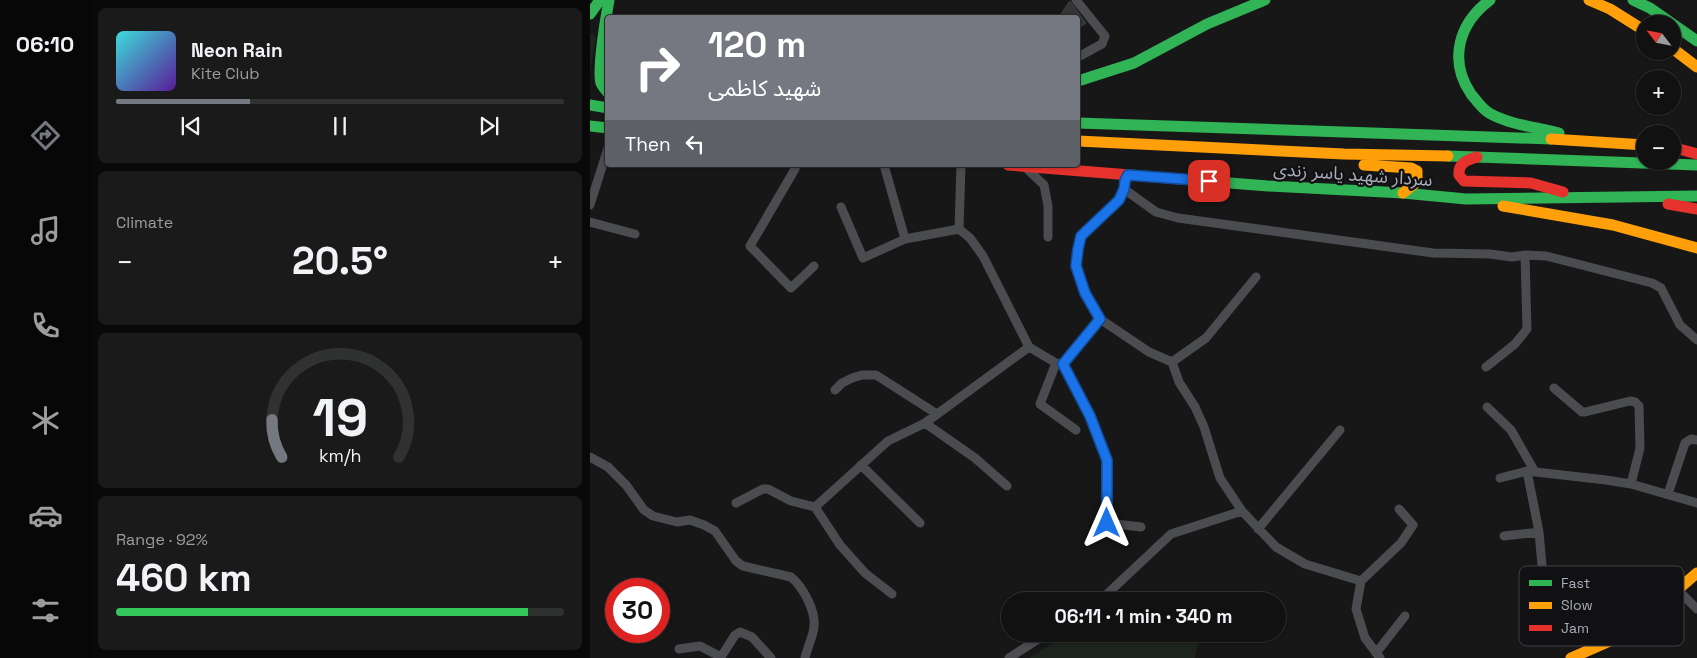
<!DOCTYPE html>
<meta charset="utf-8">
<style>
body{margin:0;font-family:"Space Grotesk","Noto Sans Arabic",sans-serif;background:#1a1a1a;color:#f1f3f6;height:100vh;display:flex;flex-direction:column;font-size:19px;white-space:nowrap}
*{box-sizing:border-box;margin:0}
p{font-size:16px;color:#9c9d9f}
.icon{flex:none;width:28px;height:28px;fill:none;stroke:currentColor;stroke-width:2;stroke-linecap:round;stroke-linejoin:round}
.map{position:relative;flex:1;overflow:hidden}
.panel{display:flex;flex-direction:column;gap:8px;padding:8px;background:#090909;width:500px}
.panel>*{flex:none}
.top-card{position:absolute;left:15px;top:15px;width:475px;height:152px;border-radius:5px;box-shadow:0 1px 4px #0004,0 0 0 1px #303131;background:#757880;color:#fff;overflow:hidden}
.needle{width:32px;rotate:302deg}
.fabs{position:absolute;left:1046px;top:15px;display:grid;gap:10px}
.fabs a{display:grid;place-items:center;width:45px;height:45px;border-radius:50%;background:#111;box-shadow:0 1px 4px #0004,0 0 0 1px #303131;font-size:25px}
.speed{position:absolute;left:15px;top:578px;display:flex;gap:10px;font-size:25px;font-weight:700;text-align:center}
.speed>*{display:grid;place-content:center;width:65px;height:65px;border-radius:50%;background:#111;box-shadow:0 1px 4px #0004,0 0 0 1px #303131;line-height:1}
.speed .limit{border:8px solid #d22;background:#fff;color:#111}
.pin{position:absolute;display:grid;place-items:center;width:42px;height:42px;color:#fff;margin:-21px;border-radius:10px;box-shadow:0 2px 8px #0006}
.me{position:absolute;width:55px;margin:-28px;rotate:0deg;stroke-linejoin:round;filter:drop-shadow(0 0 4px #0008)}
.turn{display:flex;align-items:center;gap:18px;height:105px;padding:0 20px;font-size:22px}
.turn .icon{width:65px;height:65px;stroke-width:2.5}
.turn b{display:block;font-size:35px;line-height:42px}
.then{display:flex;align-items:center;height:48px;padding:0 20px;background:#0003;gap:10px;font-size:19px}
.big{font-size:38px;font-weight:600;line-height:1.1}
.panel .card{flex:1;display:flex;flex-direction:column;justify-content:center;gap:8px;min-width:0;padding:0 18px;border-radius:8px;background:#1a1a1a}
.panel .dial{align-items:center;gap:0}
.dial svg{height:130px;overflow:visible;fill:none;stroke:#303131;stroke-width:7;stroke-linecap:round;text-anchor:middle}
.dial text{fill:#f1f3f6;stroke:none}
.song{display:flex;align-items:center;gap:15px}
.cover{width:60px;height:60px;border-radius:8px;background:linear-gradient(135deg,hsl(180 70% 55%),hsl(270 70% 35%))}
.played{height:5px;border-radius:2px;background:linear-gradient(90deg,#757880 30%,#303131 30%)}
.keys{display:flex;justify-content:space-around;direction:ltr}
.heat{display:flex;justify-content:space-between;align-items:center;font-size:28px;direction:ltr}
.charge{height:8px;border-radius:4px;background:linear-gradient(90deg,#34c759 92%,#303131 0)}
.trip{position:absolute;left:411px;top:592px;width:285px;height:50px;border-radius:25px;background:#111;box-shadow:0 1px 4px #0004,0 0 0 1px #303131;font-weight:600;line-height:50px;text-align:center}
main{display:flex;flex:1;min-height:0}
.tabs{display:flex;flex-direction:column;width:90px;justify-content:space-around;align-items:center;background:#070707;color:#9c9d9f}
.tabs .icon{width:35px;height:35px}
.tabs .selected{color:#757880}
.tabs b{font-size:22px;color:#f1f3f6}
.map>svg:first-child{display:block}
</style>
<main>
<nav class="tabs">
<b>06:10</b>
<svg class="icon selected" aria-label="directions" viewBox="0 0 24 24"><path d="M12 3l9 9-9 9-9-9zM9 14v-3h6M13 9l2 2-2 2"/></svg>
<svg class="icon" aria-label="music" viewBox="0 0 24 24"><path d="M9 18V5l10-2v13"/><circle cx="6" cy="18" r="3"/><circle cx="16" cy="16" r="3"/></svg>
<svg class="icon" aria-label="phone" viewBox="0 0 24 24"><path d="M5 4h4l2 5-3 2q2 4 5 5l2-3 5 2v4C11 20 4 13 5 4z"/></svg>
<svg class="icon" aria-label="climate" viewBox="0 0 24 24"><path d="M12 3v18M4 7l16 10M4 17L20 7"/></svg>
<svg class="icon" aria-label="car" viewBox="0 0 24 24"><path d="M5 17H2v-5l4-1 3-4h7l3 4 3 1v5h-3M9 17h6M6 11h13"/><circle cx="7" cy="17" r="2"/><circle cx="17" cy="17" r="2"/></svg>
<svg class="icon" aria-label="filters" viewBox="0 0 24 24"><path d="M4 7h16M4 17h16"/><circle cx="9" cy="7" r="2"/><circle cx="15" cy="17" r="2"/></svg>
</nav>
<section class="panel">
<div class="card">
<div class="song"><i class="cover"></i><div><b>Neon Rain</b><p>Kite Club</p></div></div>
<div class="played"></div>
<div class="keys"><svg class="icon" aria-label="previous" viewBox="0 0 24 24"><path d="M18 5L8 12l10 7zM5 5v14"/></svg><svg class="icon" aria-label="pause" viewBox="0 0 24 24"><path d="M8 5v14M16 5v14"/></svg><svg class="icon" aria-label="next" viewBox="0 0 24 24"><path d="M6 5l10 7-10 7zM19 5v14"/></svg></div>
</div>
<div class="card"><p>Climate</p>
<div class="heat"><a>−</a><b class="big">20.5°</b><a>+</a></div>
</div>
<div class="card dial"><svg viewBox="0 0 100 80">
<path d="M14 69A42 42 0 1 1 86 69"/>
<path d="M14 69A42 42 0 0 1 8 46" stroke="#757880"/>
<text x="50" y="56" font-size="32" font-weight="700">19</text>
<text x="50" y="72" font-size="11">km/h</text>
</svg></div>
<div class="card"><p>Range · 92%</p><b class="big">460 km</b><div class="charge"></div></div>
</section>
<div class="map">
<svg width="1107" height="658" viewBox="0 0 1107 658">
<rect width="100%" height="100%" fill="#171717"/>
<path fill="#1d241e" d="M 0,33 L 4,35 L 6,38 L 0,72 Z
M 478,634 L 595,634 L 609,636 L 605,658 L 439,658 Z"/>
<path fill="#353536" stroke="#3f4043" d="M 480,1 L 496,23 L 488,29 L 488,18 L 474,18 L 471,14 Z"/>
<g fill="none" stroke-linecap="round" stroke-linejoin="round">
<path stroke="#4b4c50" stroke-width="9" d="M 486,0 L 515,36 L 512,44 L 488,57
M 206,165 L 205,169 L 160,246 L 201,288 L 224,266
M 435,167 L 454,185 L 458,206 L 458,237
M 538,175 L 535,181 L 534,189 L 529,200 L 491,236 L 486,266 L 495,293 L 510,319 L 559,352 L 582,362 L 589,382 L 605,407 L 614,427 L 630,478 L 652,511 L 686,547 L 715,564 L 771,581 L 766,609 L 775,638 L 790,658
M 534,189 L 566,212 L 588,218 L 843,253 L 900,254 L 922,257 L 935,255 L 956,256 L 1062,283 L 1071,288 L 1090,325 L 1107,340
M 0,205 L 18,148
M 251,207 L 273,258 L 315,239 L 294,165
M 0,222 L 45,234
M 315,239 L 369,229
M 439,347 L 466,363 L 473,364 L 510,319
M 582,362 L 616,338 L 666,277
M 466,363 L 450,404 L 486,430
M 473,364 L 500,416 L 517,460 L 517,523 L 551,527
M 896,367 L 925,344 L 937,329 L 935,255
M 964,388 L 992,412 L 995,412 L 1040,401 L 1045,402 L 1049,406 L 1050,448 L 1041,484
M 245,390 L 252,383 L 262,378 L 272,375 L 286,375 L 347,414
M 897,407 L 921,430 L 945,472
M 335,423 L 385,458 L 417,486
M 0,457 L 18,467 L 36,485 L 54,510 L 63,516 L 87,522 L 100,520 L 114,525 L 125,531 L 146,561 L 153,566 L 201,577 C 213,587 226,611 224,627 C 223,637 217,648 215,658
M 271,465 L 330,523
M 937,471 L 949,532 L 952,565
M 910,478 L 937,471 L 1016,480 L 1041,484 L 1107,503
M 1078,494 L 1095,443 L 1101,439 L 1107,440
M 146,503 L 173,489 L 178,489 L 201,501 L 225,507 L 298,441 L 335,423 L 439,347 L 393,256 L 380,238 L 369,229 L 371,165
M 225,507 L 250,545 L 275,573 L 302,594
M 668,529 L 750,430
M 914,536 L 949,532
M 771,581 L 811,543 L 823,525 L 809,509
M 1088,590 L 1107,609
M 506,601 L 516,595 L 581,534 L 652,511
M 89,649 L 110,646 L 131,657 L 145,635 L 150,632 L 162,637 L 181,658
M 786,653 L 815,616
M 419,658 L 456,634"/>
<path stroke="#30b455" stroke-width="11" d="M 900,0 C 869,23 858,60 881,94 C 886,100 892,109 899,113 C 920,125 947,127 969,133
M 1043,0 L 1060,8 L 1107,41
M 0,14 L 10,0
M 488,81 L 544,63 L 617,24 L 675,0
M 18,93 C 16,90 12,86 11,83 C 7,70 16,16 19,0
M 0,105 L 18,108
M 488,123 L 961,139
M 0,126 L 18,128
M 858,156 L 1107,165
M 614,181 L 678,186 L 813,193 L 876,199 L 1107,196"/>
<path stroke="#ff9f0a" stroke-width="11" d="M 999,0 L 1020,9 L 1055,31
M 1082,48 L 1107,67
M 961,139 L 1055,145
M 488,141 L 754,154 L 858,156
M 774,165 L 821,168 L 827,171 L 827,182 L 813,193
M 913,206 L 1023,225 L 1107,248
M 981,658 L 1036,634 L 1107,573"/>
<path stroke="#e5322d" stroke-width="11" d="M 1082,147 L 1107,154
M 887,157 C 877,160 868,163 869,175 L 874,181 L 941,183 L 973,192
M 418,165 L 614,181
M 1078,204 L 1107,209"/>
</g>
<g fill="none" stroke-linecap="round" stroke-linejoin="round">
<defs>
<path id="route" d="M 517,523 L 517,460 L 500,416 L 473,364 L 510,319 L 495,293 L 486,266 L 488,249 L 491,236 L 529,200 L 534,189 L 535,181 L 538,175 L 619,181"/>
</defs>
<use href="#route" stroke="#114b97" stroke-width="12"/>
<use href="#route" stroke="#1a73e8" stroke-width="9"/>
</g>
<g text-anchor="middle" dominant-baseline="central" stroke-width="4.5" stroke-linejoin="round" paint-order="stroke">
<g font-size="18" fill="#a8adb8" stroke="#111113">
<text transform="translate(763 174) rotate(4)">سردار شهید یاسر زندی</text>
</g>
</g>
<rect x="929" y="566" width="165" height="80" rx="8" fill="#111113" stroke="#3e4045" stroke-width="1"/>
<rect x="939" y="580" width="23" height="6" fill="#30b455"/>
<rect x="939" y="602" width="23" height="7" fill="#ff9f0a"/>
<rect x="939" y="625" width="23" height="6" fill="#e5322d"/>
<g font-size="14" fill="#a8adb8">
<text x="971" y="588">Fast</text>
<text x="971" y="610">Slow</text>
<text x="971" y="633">Jam</text>
</g>
</svg>
<div class="fabs">
<a><svg class="needle" viewBox="-14 -14 28 28"><path d="M0-13l5 13h-10z" fill="#e53935"/><path d="M0 13l5-13h-10z" fill="#9c9d9f"/></svg></a>
<a>+</a>
<a>−</a>
</div>
<div class="speed"><div class="limit">30</div></div>
<div class="pin" style="left:619px;top:181px;background:#d93025"><svg class="icon" aria-label="arrive" viewBox="0 0 24 24"><path d="M6 21V4h12l-3 4 3 4H6"/></svg></div>
<svg class="me" style="left:517px;top:523px" viewBox="-20 -20 40 40"><path d="M0-17L14 15 0 8-14 15z" fill="#1a73e8" stroke="#fff" stroke-width="4"/></svg>
<div class="trip">06:11 · 1 min · 340 m</div>
<div class="top-card">
<div class="turn"><svg class="icon" aria-label="right" viewBox="0 0 24 24"><path d="M7 20v-9h11M14 6l5 5-5 5"/></svg><div><b>120 m</b>شهید کاظمی</div></div>
<div class="then">Then<svg class="icon" aria-label="left" viewBox="0 0 24 24"><path d="M17 20v-9H6M10 6l-5 5 5 5"/></svg></div>
</div>
</div>
</main>
